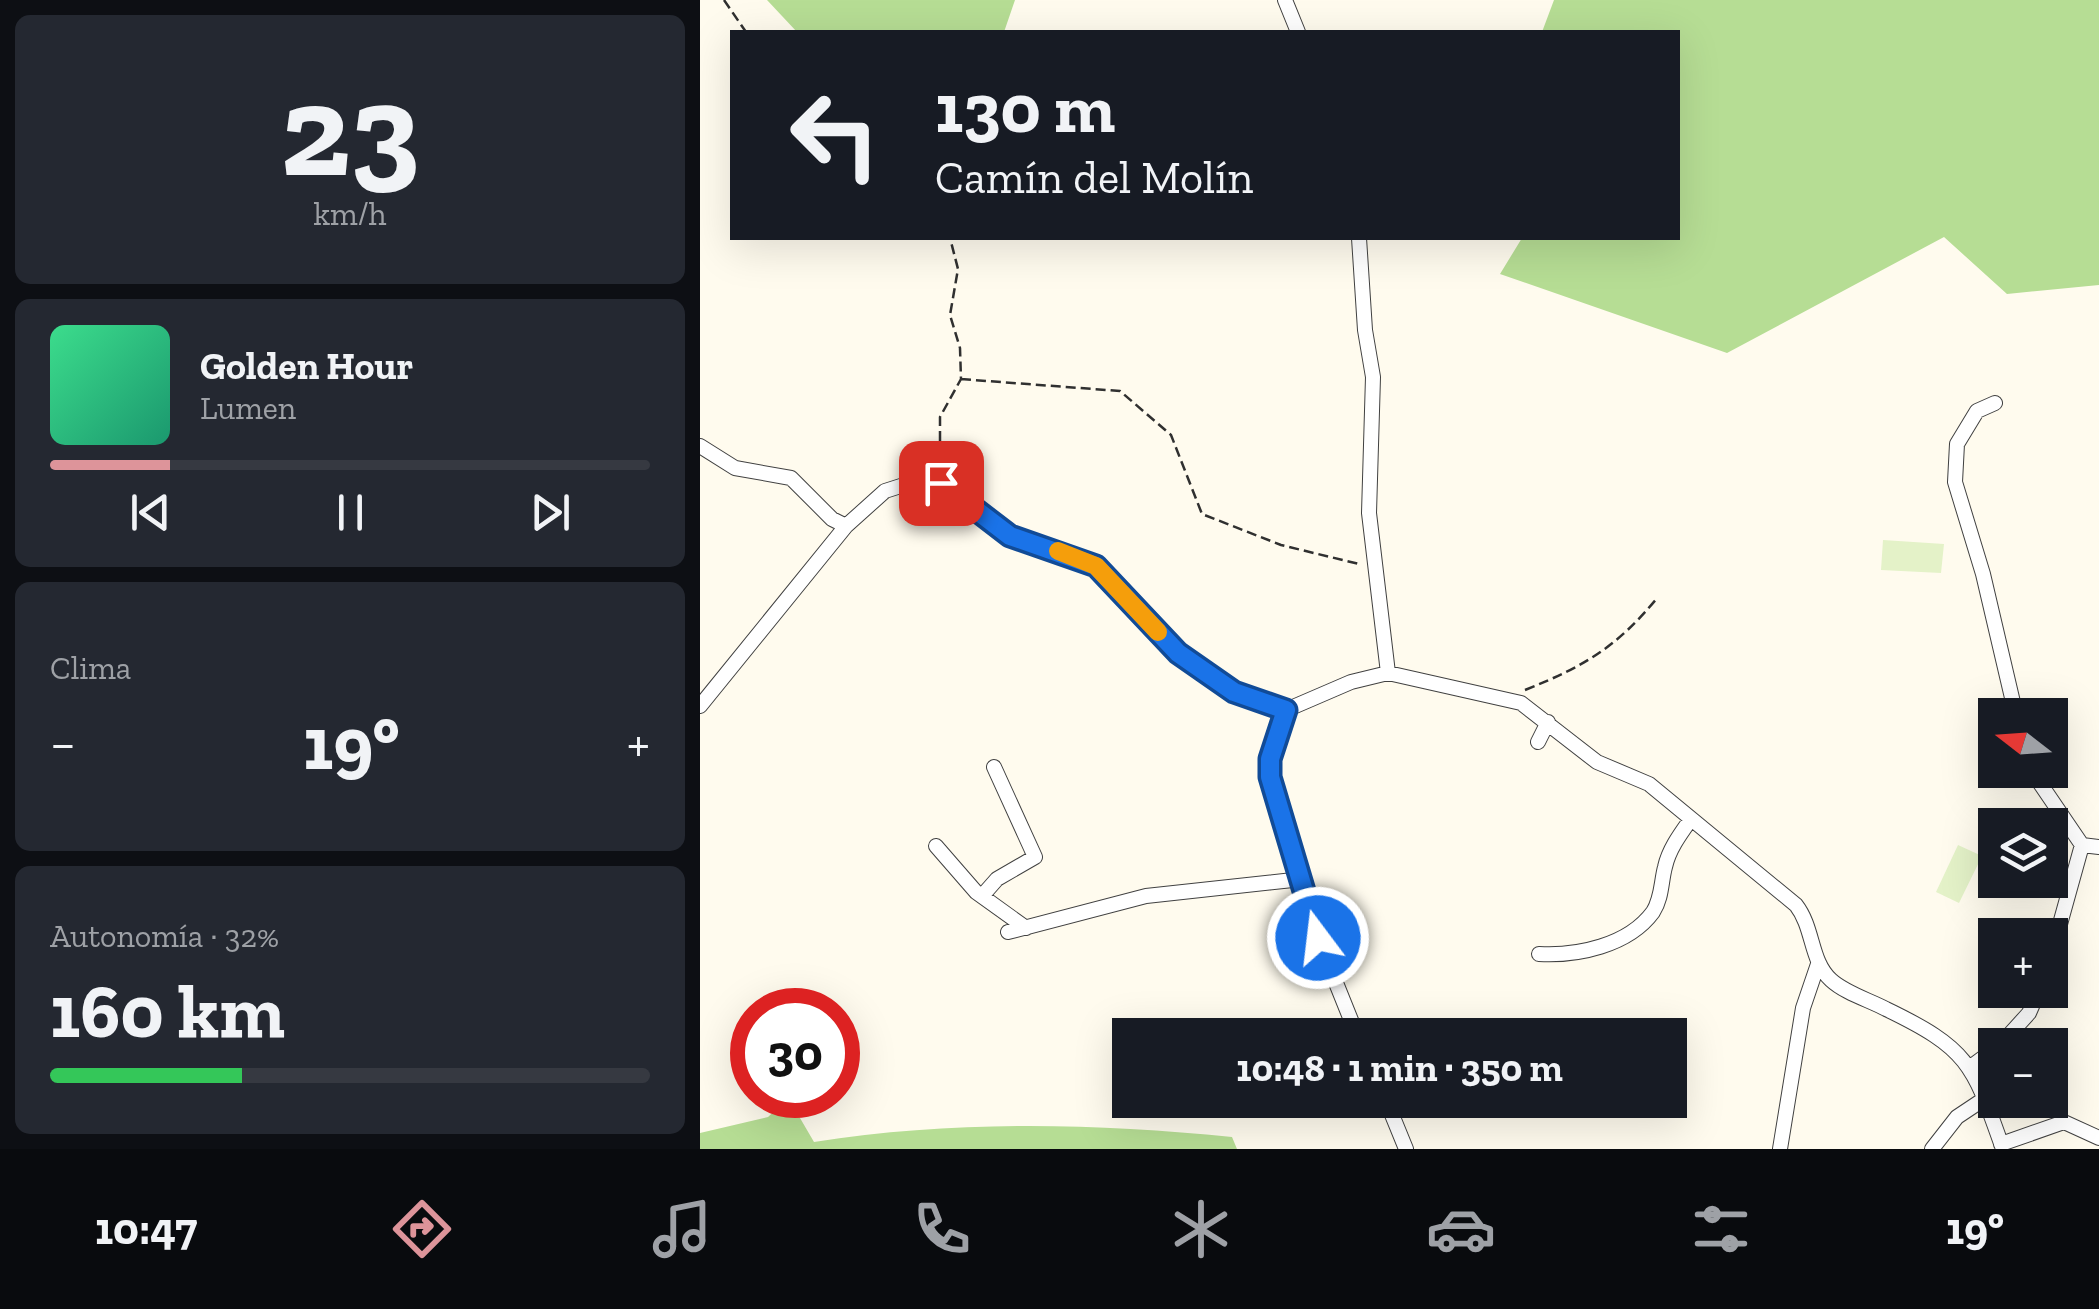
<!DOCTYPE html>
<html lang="es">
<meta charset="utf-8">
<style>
body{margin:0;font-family:"Zilla Slab",serif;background:#242831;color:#f1f3f6;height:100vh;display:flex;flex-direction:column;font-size:38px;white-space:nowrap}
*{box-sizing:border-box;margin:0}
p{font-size:32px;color:#9ea1a6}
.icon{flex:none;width:55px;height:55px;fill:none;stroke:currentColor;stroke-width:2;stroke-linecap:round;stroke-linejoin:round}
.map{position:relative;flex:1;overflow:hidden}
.sheet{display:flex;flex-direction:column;gap:15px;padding:15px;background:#0d0f14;width:700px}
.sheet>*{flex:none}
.top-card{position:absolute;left:30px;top:30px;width:950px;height:210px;border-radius:0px;box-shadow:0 10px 40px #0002;background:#171b24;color:#f1f3f6;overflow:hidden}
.needle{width:65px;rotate:287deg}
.tools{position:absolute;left:1278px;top:698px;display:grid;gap:20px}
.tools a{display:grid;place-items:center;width:90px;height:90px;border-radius:0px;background:#171b24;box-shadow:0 10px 40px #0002;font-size:50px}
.speed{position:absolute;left:30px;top:988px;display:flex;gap:20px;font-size:50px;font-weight:700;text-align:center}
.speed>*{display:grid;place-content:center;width:130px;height:130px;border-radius:50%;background:#171b24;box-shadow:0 10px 40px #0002;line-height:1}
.speed .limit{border:15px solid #d22;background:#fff;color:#111}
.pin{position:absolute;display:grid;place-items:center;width:85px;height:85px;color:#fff;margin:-42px;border-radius:20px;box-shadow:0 5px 15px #0006}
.me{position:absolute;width:110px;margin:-55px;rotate:345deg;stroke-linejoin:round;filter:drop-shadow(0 0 8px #0008)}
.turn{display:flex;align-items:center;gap:35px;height:210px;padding:0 40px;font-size:45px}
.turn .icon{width:130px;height:130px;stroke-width:2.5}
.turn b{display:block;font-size:70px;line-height:85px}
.big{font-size:75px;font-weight:700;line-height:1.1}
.sheet .tile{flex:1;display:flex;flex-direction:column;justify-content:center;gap:15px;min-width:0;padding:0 35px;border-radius:15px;background:#242831}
.sheet .dial{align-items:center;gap:0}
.dial b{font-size:130px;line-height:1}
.song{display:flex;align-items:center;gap:30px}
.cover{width:120px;height:120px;border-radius:15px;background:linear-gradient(135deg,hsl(150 70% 55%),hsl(160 70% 35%))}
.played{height:10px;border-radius:5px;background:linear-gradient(90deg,#dd949a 20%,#363941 20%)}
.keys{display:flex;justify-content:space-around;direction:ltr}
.heat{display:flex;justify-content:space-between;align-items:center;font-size:55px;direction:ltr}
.charge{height:15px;border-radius:8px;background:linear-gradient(90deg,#34c759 32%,#363941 0)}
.trip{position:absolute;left:412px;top:1018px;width:575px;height:100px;border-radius:0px;background:#171b24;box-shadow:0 10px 40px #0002;font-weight:700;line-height:100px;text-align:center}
.tabs{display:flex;height:160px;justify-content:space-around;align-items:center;background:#090b0e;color:#9ea1a6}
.tabs .icon{width:70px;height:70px}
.tabs .on{color:#dd949a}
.tabs b{font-size:45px;color:#f1f3f6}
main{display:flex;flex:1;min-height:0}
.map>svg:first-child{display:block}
</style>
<main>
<section class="sheet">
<div class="tile dial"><b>23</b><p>km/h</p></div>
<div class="tile">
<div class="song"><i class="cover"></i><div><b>Golden Hour</b><p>Lumen</p></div></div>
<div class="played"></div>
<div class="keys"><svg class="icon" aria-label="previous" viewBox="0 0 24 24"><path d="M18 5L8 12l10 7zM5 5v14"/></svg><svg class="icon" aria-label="pause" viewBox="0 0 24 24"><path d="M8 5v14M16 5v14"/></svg><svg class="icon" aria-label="next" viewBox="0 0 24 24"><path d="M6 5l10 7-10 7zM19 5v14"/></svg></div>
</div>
<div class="tile"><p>Clima</p>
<div class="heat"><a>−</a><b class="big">19°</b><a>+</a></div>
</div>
<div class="tile"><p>Autonomía · 32%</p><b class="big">160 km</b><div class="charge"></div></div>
</section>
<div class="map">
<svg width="1399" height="1149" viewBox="0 0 1399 1149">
<rect width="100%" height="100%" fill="#fffbee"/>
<path fill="#b6dd94" d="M 67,0 L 315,0 L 304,32 L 97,32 Z
M 854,0 L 1399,0 L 1399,285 L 1307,294 L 1244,237 L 1027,353 L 800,274 L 822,238 L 978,238 L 978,32 L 842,32 Z
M 80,1106 L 93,1106 L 114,1142 C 253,1120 393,1123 532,1137 L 537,1149 L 0,1149 L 0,1133 L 68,1117 Z"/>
<path fill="#e4f2c8" d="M 1183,540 L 1244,544 L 1241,573 L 1181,570 Z
M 1258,845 L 1282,856 L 1259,903 L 1236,892 Z"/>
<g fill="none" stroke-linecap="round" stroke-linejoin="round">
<defs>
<path id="minor" d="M 585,0 L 598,32
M 659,238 L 665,330 L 673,377 L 669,513 L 688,673
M 1295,403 L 1277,411 L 1257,444 L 1255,482 L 1283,574 L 1316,715
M 0,446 L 35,468 L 91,478 L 132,519 L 146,526 L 185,491 L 210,483 L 241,483 L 310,535 L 396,566 L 478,653 L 534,692 L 586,710 L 651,682 L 688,673 L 821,703 L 897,762 L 949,784 L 1096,905 C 1114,928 1110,961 1131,980 C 1145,993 1169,1000 1186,1009 C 1269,1049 1273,1064 1303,1149
M 0,706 L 146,526
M 586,710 L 570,759 L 570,777 L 618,938 L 657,1035
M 838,742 L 848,722
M 1331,770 L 1382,845 L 1350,960
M 1382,845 L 1399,847
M 236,846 L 276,892 L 326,928
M 282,896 L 297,879 L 335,857 L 294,767
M 308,932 L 446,896 L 602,879
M 839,954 C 877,956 928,946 953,912 C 962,898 961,882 965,867 C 969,849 981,833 991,819
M 1300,1045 L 1329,1013 L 1339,990
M 1272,1066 L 1295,1049
M 686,1100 L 706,1149
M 1301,1144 L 1364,1122 L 1399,1138
M 1080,1149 L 1103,1008 L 1118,964
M 1232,1149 L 1257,1117 L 1284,1099"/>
</defs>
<use href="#minor" stroke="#414141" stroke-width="16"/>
<path stroke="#303030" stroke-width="2.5" stroke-dasharray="10 5" stroke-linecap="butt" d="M 24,0 L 46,32
M 261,379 L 420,391 L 471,435 L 502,514 L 581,545 L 659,564
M 240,471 L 240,417 L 261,379 L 260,348 L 250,315 L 258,269 L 250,238
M 825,690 C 885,666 917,647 958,597"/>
<use href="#minor" stroke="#fff" stroke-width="14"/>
</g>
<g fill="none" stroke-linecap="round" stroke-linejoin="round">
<defs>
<path id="route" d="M 241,483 L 310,536 L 396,566 L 478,653 L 534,692 L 586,710 L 570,759 L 570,777 L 618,938"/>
</defs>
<use href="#route" stroke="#114b97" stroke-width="25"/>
<use href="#route" stroke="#1a73e8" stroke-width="18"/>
<path stroke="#f59e0b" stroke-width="18" d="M 358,551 L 396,566 L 458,632"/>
</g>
</svg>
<div class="tools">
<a><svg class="needle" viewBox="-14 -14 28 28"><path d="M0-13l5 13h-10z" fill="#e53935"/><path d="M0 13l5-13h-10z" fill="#9ea1a6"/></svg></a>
<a><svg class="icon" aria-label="layers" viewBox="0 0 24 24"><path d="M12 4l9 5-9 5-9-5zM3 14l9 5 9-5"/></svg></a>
<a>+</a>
<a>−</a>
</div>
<div class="speed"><div class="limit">30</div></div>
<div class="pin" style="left:241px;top:483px;background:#d93025"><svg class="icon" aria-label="arrive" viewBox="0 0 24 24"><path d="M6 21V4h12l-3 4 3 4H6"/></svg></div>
<svg class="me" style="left:618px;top:938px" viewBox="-20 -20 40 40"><circle r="17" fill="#1a73e8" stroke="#fff" stroke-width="3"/><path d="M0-11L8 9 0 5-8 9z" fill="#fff"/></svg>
<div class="trip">10:48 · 1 min · 350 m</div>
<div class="top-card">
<div class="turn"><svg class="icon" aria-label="left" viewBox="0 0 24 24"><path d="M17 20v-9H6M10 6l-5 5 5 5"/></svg><div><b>130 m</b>Camín del Molín</div></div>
</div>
</div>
</main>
<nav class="tabs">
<b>10:47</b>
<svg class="icon on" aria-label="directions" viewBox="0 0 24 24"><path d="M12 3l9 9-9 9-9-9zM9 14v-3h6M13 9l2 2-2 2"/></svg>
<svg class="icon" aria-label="music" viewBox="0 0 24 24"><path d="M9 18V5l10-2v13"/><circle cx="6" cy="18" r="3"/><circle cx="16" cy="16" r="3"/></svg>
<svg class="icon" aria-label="phone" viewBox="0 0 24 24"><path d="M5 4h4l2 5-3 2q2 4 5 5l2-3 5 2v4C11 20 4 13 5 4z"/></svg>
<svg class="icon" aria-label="climate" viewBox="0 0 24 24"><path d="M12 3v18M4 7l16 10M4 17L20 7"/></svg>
<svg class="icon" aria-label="car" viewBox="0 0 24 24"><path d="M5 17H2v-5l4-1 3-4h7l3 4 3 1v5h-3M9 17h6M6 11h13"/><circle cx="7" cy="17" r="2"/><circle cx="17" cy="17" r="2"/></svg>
<svg class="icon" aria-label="filters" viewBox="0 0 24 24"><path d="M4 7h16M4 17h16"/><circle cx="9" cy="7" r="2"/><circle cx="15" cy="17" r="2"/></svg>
<b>19°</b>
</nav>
